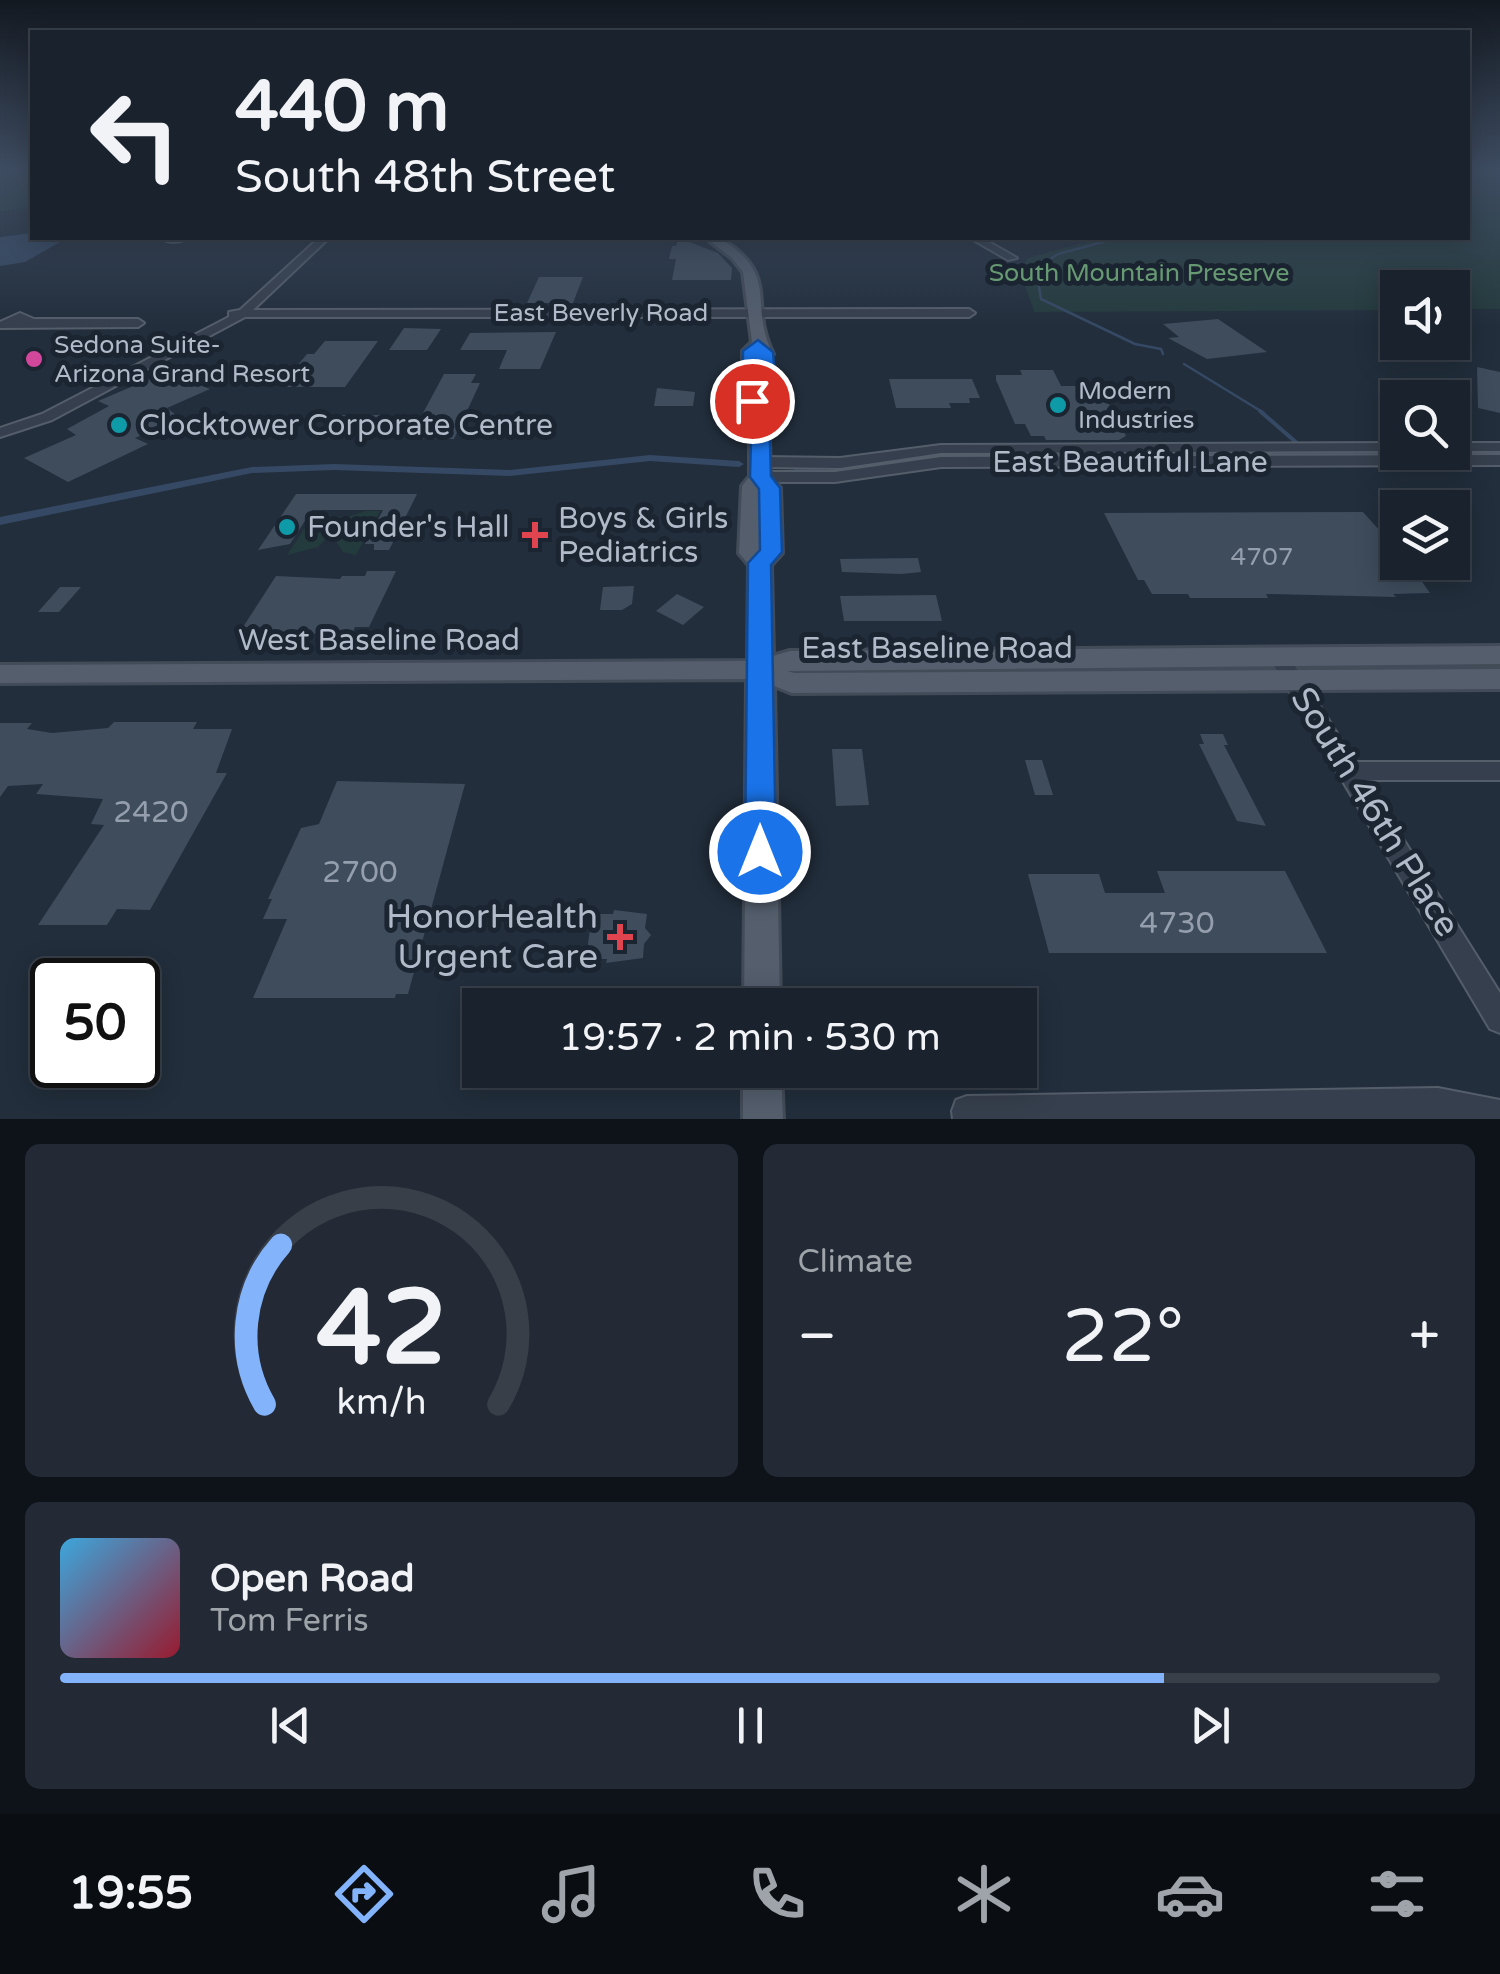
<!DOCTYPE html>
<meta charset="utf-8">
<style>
body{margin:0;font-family:"Varela Round",sans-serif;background:#232a35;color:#f1f3f6;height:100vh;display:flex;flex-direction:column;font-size:38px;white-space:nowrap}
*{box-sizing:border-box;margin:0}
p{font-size:32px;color:#9fa4aa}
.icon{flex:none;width:55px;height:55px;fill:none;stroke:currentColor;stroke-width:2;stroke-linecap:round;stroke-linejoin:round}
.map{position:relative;height:1119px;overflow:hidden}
.side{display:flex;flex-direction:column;gap:25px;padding:25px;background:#0e1319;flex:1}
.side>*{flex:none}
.banner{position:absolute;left:30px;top:30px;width:1440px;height:210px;border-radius:0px;box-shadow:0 5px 25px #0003,0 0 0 2px #383f49;background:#1a222d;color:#f1f3f6;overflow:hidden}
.fabs{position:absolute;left:1380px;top:270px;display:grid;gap:20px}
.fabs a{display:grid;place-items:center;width:90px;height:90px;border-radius:0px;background:#1a222d;box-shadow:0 5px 25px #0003,0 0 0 2px #383f49;font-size:50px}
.speed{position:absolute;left:30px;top:958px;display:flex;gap:20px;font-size:50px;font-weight:700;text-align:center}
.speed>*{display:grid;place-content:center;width:130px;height:130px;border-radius:50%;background:#1a222d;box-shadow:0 5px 25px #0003,0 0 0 2px #383f49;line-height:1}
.speed .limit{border:5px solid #111;border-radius:15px;background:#fff;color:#111}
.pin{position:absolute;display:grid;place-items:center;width:85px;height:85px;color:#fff;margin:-42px;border:5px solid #fff;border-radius:50%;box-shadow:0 2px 10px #0007}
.me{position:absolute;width:110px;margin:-55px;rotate:0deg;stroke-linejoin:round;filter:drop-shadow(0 0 8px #0008)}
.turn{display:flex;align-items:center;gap:35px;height:210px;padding:0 40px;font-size:45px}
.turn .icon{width:130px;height:130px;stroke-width:2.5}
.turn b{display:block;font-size:70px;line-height:85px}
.big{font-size:75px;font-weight:600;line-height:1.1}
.side .widget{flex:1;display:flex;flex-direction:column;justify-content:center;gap:15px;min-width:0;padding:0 35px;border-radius:15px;background:#232a35}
.side .dial{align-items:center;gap:0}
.dial svg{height:260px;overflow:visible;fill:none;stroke:#383f49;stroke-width:7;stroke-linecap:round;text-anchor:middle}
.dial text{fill:#f1f3f6;stroke:none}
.song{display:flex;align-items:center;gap:30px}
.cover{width:120px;height:120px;border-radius:15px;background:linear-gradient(135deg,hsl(200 70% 55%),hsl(350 70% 35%))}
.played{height:10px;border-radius:5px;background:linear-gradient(90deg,#83b3fb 80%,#383f49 80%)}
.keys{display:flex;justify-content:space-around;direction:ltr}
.heat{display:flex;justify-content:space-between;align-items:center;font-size:55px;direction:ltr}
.side .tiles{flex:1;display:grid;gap:25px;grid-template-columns:1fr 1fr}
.widget:last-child{grid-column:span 2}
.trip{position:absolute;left:462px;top:988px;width:575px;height:100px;border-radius:0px;background:#1a222d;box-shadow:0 5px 25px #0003,0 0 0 2px #383f49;font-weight:600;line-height:100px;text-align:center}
.tab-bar{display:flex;height:160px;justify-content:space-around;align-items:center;background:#0a0e12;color:#9fa4aa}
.tab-bar .icon{width:70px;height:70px}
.tab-bar .active{color:#83b3fb}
.tab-bar b{font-size:45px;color:#f1f3f6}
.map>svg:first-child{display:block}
</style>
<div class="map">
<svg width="1500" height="1119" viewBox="0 0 1500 1119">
<rect width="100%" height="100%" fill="#222e3c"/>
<path fill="#243b3d" d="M 0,170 L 32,170 L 32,206 L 0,212 Z
M 1468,170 L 1500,170 L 1500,309 L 1453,309 L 1452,288 L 1398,288 L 1397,310 L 1034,312 C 1030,294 1015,275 1028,258 L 1097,239 L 1468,238 Z
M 366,511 L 380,511 L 356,555 L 343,552 L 335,540 L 344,533 L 338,531 L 347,517 Z
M 315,513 L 342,517 L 330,524 L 335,529 L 318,547 L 287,555 Z"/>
<path fill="#354964" d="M 32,233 L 32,238 L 67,238 L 25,262 L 0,266 L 0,237 Z"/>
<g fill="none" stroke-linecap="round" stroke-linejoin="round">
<path stroke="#354964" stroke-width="2.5" d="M 1099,238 L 1103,242 L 1058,254 L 1037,268 L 1041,272 L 1037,275 L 1041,299 L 1135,344 L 1161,349 L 1163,354
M 1184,364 L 1264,413"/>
<path stroke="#354964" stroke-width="4" d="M 1260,411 L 1298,444"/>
<path fill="#354964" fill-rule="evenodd" d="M 1398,449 L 1398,452 L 1409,452 L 1404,455 L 915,459 L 910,456 L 915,453 Z
M 1452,449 L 1500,449 L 1500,455 L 1448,454 L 1447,452 L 1452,452 Z
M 650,455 L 739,461 L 744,464 L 739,467 L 650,461 L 510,476 L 334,470 L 252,473 L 0,525 L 0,517 L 252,467 L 334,464 L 510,470 Z
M 880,458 L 885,461 L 884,463 L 798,472 L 793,469 L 798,466 Z"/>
</g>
<path fill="#3e4c5c" d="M 679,238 L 718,253 L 732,268 L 731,280 L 672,280 L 676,259 L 669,259 L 672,246 L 676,246 Z
M 539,277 L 583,277 L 573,303 L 527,303 Z
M 1218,319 L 1267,352 L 1207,359 L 1168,338 L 1179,337 L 1163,324 Z
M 404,328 L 441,329 L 427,350 L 389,350 Z
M 556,332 L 540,369 L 499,369 L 507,350 L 460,350 L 470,333 Z
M 325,341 L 378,341 L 345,387 L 287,387 L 293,380 L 285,380 L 307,354 L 314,354 Z
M 1477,367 L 1500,372 L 1500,413 L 1478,408 Z
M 1020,370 L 1053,370 L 1061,386 L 1099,386 L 1126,436 L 1119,440 L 1046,440 L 1044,436 L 1031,436 L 1025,424 L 1015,424 L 996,380 L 996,375 L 1022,375 Z
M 166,372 L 210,389 L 167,408 L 176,415 L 162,421 L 167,424 L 135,438 L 148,444 L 68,482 L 24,458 L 76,435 L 67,429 L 109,406 L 98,401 Z
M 444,374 L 476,374 L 471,383 L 480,383 L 454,439 L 409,439 Z
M 889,379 L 972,379 L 980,398 L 969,398 L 970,403 L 949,403 L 951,408 L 896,408 Z
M 657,388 L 695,392 L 693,406 L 654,406 Z
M 342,415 L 385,415 L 371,438 L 326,438 Z
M 296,494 L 417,494 L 389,550 L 374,550 L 374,544 L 365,544 L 383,510 L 312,510 L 290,544 L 258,550 Z
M 1363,512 L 1398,551 L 1398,562 L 1408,562 L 1430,593 L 1393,594 L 1396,597 L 1266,594 L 1268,598 L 1190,598 L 1188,594 L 1152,594 L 1144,580 L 1138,580 L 1104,513 Z
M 918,558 L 921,572 L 901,574 L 842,572 L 840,559 Z
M 367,571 L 396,571 L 369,627 L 355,627 L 352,634 L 257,633 L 261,627 L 243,627 L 276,576 L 340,579 L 342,576 L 365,576 Z
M 634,586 L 632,604 L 622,610 L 600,610 L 603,587 Z
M 60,587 L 81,587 L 59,612 L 38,612 Z
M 677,594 L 704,607 L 683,625 L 656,611 Z
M 936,595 L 942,621 L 844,621 L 840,596 Z
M 114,722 L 197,722 L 193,729 L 232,729 L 216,773 L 227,773 L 150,910 L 117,909 L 107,925 L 38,925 L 104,825 L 91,824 L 103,799 L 36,794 L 43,784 L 8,786 L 0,797 L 0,723 L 32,723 L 27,729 L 52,733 L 108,728 Z
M 1200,734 L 1223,734 L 1228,745 L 1224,745 L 1266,826 L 1237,821 L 1199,744 L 1204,744 Z
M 832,749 L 862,749 L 869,805 L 836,806 Z
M 1025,760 L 1042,760 L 1053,795 L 1035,795 Z
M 337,781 L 465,784 L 408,994 L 396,994 L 395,998 L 253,998 L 287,919 L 263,919 L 272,899 L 268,899 L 301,828 L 319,824 Z
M 1157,871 L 1285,871 L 1327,953 L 1049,953 L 1028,874 L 1099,874 L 1105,893 L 1165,893 Z
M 614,910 L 647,914 L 645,928 L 651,935 L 644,944 L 643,958 L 606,963 L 607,959 L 586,959 L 592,914 L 613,914 Z"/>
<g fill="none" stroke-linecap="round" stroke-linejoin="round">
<defs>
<path id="minor" d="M 161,238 L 187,238 C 181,243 167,243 161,238 Z
M 319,238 L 329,238 L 253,310 L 969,309 L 975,313 L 969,317 L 245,317 L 52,420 L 0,437 L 0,428 L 42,414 L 229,317 L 229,312 L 240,310 Z
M 970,238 L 982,238 L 1017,258 L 1008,260 Z
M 20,313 L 34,319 L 138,319 L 144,323 L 138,327 L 0,328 L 0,322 Z
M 1398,443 L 1398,451 L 941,453 L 840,468 L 760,467 L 752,462 L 760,457 L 840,458 L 941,445 Z
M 1452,443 L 1500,443 L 1500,451 L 1452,451 Z
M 1500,455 L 1500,465 L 941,467 L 835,482 L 760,482 L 752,477 L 760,472 L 835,472 L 941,457 Z
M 1279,650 L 1286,652 L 1355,762 L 1500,762 L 1500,780 L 1366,780 L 1500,993 L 1500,1033 L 1490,1029 L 1269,657 L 1272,652 Z
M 1438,1088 L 1500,1100 L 1500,1119 L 953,1119 L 952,1111 L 956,1100 L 967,1096 Z"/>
<path id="major" d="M 706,238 L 720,238 C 782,277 747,302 773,354 L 759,357 L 761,400 L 768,409 L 770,476 L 780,488 L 782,553 L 771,565 L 773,656 L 790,651 L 1500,646 L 1500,664 L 787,671 L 794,673 L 1500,669 L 1500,689 L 792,693 L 774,686 L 780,1005 L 744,1005 L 747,679 L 0,683 L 0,665 L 748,661 L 749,565 L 739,553 L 742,486 L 750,476 L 750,410 L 743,401 L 743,351 L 752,342 L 743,272 L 732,258 Z
M 743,1070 L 781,1070 L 783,1119 L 743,1119 Z"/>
</defs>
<use href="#minor" stroke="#545d6a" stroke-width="4"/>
<use href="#major" stroke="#424b58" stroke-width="6"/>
<use href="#minor" fill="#363f4d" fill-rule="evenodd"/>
<use href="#major" fill="#545e6d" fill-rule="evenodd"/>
</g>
<linearGradient id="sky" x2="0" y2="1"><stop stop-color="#131921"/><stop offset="0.52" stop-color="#3e4c61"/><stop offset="1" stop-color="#3e4c61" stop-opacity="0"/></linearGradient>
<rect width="1500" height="327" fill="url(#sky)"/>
<path fill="#1a73e8" stroke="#114b97" stroke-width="2.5" d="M 758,340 L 773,352 L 777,400 L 769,410 L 771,476 L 780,488 L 782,552 L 771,565 L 776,852 L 772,862 L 760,866 L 749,862 L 745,852 L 748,563 L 760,550 L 759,489 L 750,477 L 752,407 L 743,401 L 743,351 Z"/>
<circle fill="#d1479c" stroke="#1b2431" stroke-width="4" cx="34" cy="359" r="10"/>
<g fill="#0f9aa8" stroke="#1b2431" stroke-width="4">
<circle cx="1058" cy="405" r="10"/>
<circle cx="119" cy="425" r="10"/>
<circle cx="287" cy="527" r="10"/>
</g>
<g fill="#e0444e" stroke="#1b2431" stroke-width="4">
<path d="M530 520h10v10h10v10h-10v10h-10v-10h-10v-10h10z"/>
<path d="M615 922h10v10h10v10h-10v10h-10v-10h-10v-10h10z"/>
</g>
<g text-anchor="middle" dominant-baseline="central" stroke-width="10" stroke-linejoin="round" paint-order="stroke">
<g font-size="25" fill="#679a72" stroke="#1b2431">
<text x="1139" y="273">South Mountain Preserve</text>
</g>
<g font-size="25" fill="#b1bac8" stroke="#1b2431">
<text x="601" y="313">East Beverly Road</text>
</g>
<g font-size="25" fill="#b1bac8" stroke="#1b2431" text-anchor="start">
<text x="54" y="345">Sedona Suite-<tspan x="54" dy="29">Arizona Grand Resort</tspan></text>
<text x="1078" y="391">Modern<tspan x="1078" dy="29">Industries</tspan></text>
</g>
<g font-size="25" fill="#949ead">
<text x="1262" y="557">4707</text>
</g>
<g font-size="30" fill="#b1bac8" stroke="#1b2431" text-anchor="start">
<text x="139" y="425">Clocktower Corporate Centre</text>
<text x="558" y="518">Boys &amp; Girls<tspan x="558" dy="34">Pediatrics</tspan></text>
<text x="307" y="527">Founder's Hall</text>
</g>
<g font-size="30" fill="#b1bac8" stroke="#1b2431">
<text x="1130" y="462">East Beautiful Lane</text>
<text x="379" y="640">West Baseline Road</text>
<text x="937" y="648">East Baseline Road</text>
</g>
<g font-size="30" fill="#949ead">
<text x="151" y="812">2420</text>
<text x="360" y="872">2700</text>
<text x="1177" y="923">4730</text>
</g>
<g font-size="35" fill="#b1bac8" stroke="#1b2431">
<text transform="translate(1375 812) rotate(58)">South 46th Place</text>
</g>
<g font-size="35" fill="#b1bac8" stroke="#1b2431" text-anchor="end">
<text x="598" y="917">HonorHealth<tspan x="598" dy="40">Urgent Care</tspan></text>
</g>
</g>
</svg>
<div class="fabs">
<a><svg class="icon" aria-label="sound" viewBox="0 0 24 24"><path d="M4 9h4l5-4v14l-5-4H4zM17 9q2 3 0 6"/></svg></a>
<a><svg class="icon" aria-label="search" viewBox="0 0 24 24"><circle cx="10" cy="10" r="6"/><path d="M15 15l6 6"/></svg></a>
<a><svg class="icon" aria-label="layers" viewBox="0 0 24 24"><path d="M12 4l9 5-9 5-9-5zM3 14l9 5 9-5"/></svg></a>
</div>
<div class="speed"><div class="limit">50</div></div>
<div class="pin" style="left:752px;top:401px;background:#d93025"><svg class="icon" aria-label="arrive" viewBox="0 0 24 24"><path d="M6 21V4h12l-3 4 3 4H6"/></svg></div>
<svg class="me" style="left:760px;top:852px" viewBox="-20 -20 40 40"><circle r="17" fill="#1a73e8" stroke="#fff" stroke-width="3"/><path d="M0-11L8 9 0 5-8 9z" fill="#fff"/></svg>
<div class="trip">19:57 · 2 min · 530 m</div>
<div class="banner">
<div class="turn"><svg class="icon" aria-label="left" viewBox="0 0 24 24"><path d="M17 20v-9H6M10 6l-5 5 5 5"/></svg><div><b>440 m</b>South 48th Street</div></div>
</div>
</div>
<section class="side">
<div class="tiles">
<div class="widget dial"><svg viewBox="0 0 100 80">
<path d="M14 69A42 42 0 1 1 86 69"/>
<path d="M14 69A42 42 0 0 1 19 20" stroke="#83b3fb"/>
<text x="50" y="56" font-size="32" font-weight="700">42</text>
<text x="50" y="72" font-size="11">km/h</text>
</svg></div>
<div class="widget"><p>Climate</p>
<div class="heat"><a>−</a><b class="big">22°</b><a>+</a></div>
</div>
<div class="widget">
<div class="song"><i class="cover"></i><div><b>Open Road</b><p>Tom Ferris</p></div></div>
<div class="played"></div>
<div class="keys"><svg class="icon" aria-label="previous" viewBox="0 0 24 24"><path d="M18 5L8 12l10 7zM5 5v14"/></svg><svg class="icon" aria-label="pause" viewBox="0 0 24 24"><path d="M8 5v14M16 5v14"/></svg><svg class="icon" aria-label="next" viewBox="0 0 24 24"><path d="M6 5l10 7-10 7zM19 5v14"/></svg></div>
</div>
</div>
</section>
<nav class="tab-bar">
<b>19:55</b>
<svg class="icon active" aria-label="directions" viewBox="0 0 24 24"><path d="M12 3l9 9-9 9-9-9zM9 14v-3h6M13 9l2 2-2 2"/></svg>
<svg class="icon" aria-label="music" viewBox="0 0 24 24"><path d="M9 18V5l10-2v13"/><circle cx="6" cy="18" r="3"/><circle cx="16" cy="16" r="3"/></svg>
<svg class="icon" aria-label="phone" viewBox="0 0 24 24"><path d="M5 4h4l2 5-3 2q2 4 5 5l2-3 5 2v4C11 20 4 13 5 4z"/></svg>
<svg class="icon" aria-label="climate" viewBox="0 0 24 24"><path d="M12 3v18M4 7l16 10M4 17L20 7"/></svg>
<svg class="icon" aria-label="car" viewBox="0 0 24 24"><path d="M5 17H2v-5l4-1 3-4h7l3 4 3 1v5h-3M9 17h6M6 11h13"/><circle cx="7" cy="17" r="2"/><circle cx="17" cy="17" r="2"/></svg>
<svg class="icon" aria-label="filters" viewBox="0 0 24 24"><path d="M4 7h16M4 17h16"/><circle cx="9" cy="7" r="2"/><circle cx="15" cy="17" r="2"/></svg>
</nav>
